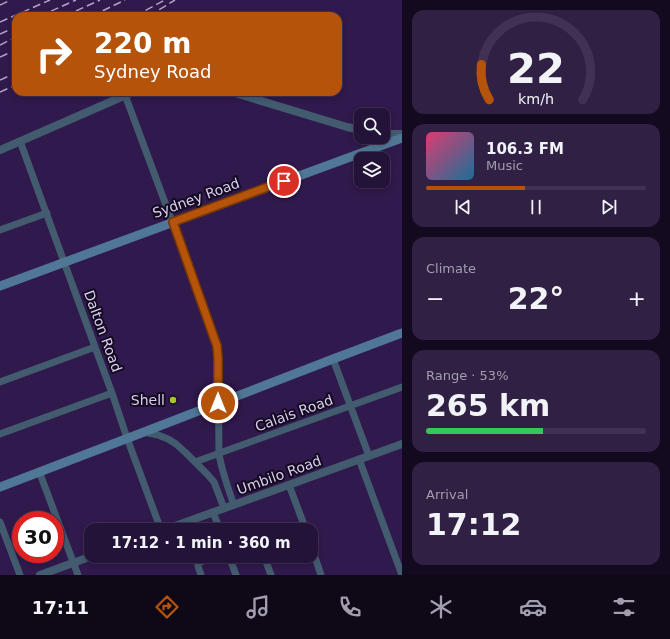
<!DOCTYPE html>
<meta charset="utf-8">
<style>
body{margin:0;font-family:"DejaVu Sans",sans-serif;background:#302044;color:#f1f3f6;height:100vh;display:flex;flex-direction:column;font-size:15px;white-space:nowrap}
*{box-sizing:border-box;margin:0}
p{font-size:13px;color:#a39eae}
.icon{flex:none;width:22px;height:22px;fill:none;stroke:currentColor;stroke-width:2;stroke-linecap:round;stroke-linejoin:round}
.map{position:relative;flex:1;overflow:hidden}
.side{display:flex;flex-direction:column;gap:10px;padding:10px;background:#140a1f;width:268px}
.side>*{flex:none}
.guide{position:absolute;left:12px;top:12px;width:330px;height:84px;border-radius:12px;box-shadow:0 2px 6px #0003,0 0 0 1px #413253;background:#b45309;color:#fff;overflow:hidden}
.controls{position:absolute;left:354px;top:108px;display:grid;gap:8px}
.controls a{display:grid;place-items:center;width:36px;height:36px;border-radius:8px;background:#241339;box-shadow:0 2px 6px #0003,0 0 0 1px #413253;font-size:20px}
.speed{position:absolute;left:12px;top:511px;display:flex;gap:8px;font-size:20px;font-weight:700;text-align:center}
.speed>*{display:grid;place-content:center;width:52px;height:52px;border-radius:50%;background:#241339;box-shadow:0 2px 6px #0003,0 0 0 1px #413253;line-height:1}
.speed .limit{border:6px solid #d22;background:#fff;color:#111}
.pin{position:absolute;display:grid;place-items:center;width:34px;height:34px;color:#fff;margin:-17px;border:2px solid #fff;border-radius:50%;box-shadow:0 1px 4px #0007}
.me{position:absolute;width:44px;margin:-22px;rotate:0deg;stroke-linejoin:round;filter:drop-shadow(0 0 3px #0008)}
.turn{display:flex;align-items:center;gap:14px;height:84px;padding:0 16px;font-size:18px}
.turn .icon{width:52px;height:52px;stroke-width:2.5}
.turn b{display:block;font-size:28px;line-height:34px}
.big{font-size:30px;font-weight:800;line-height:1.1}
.side .card{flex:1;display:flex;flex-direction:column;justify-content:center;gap:6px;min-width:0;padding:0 14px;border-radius:12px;background:#302044}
.side .dial{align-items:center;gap:0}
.dial svg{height:104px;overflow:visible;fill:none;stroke:#413253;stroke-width:7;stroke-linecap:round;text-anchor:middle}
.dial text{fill:#f1f3f6;stroke:none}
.song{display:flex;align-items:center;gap:12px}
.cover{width:48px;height:48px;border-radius:6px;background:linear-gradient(135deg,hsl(340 70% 55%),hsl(200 70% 35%))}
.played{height:4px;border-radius:2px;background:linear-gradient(90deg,#b45309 45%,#413253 45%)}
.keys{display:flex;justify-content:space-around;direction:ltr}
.heat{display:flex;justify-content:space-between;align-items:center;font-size:22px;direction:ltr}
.charge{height:6px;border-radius:3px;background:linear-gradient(90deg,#34c759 53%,#413253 0)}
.trip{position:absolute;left:84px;top:523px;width:234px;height:40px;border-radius:12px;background:#241339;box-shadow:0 2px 6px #0003,0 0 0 1px #413253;font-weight:800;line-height:40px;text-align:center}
.menu{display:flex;height:64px;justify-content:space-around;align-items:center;background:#0e0817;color:#a39eae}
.menu .icon{width:28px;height:28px}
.menu .on{color:#b45309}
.menu b{font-size:18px;color:#f1f3f6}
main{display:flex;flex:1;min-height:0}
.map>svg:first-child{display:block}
</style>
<main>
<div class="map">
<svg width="402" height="575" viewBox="0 0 402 575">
<rect width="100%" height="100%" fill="#30194c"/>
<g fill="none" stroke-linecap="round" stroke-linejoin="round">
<path stroke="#435b6f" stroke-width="7" d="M 125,95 L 208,318 L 217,345 L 218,358 L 219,454 C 222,472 228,488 234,505
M 20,141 L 95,347 L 112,393 L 127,438 L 161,530
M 0,230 L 47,213
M 333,359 L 369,456
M 0,382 L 95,347
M 144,432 L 158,435 L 168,439 L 176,444 L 186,453 L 208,475 L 214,482 L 224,508
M 0,434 L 112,393
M 359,459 L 402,575
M 195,462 L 402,387
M 39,471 L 78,575
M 289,485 L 306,530
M 213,512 L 220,530
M 0,522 L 20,575
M 311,545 L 321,575
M 229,556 L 236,575
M 264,556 L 271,575
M 201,575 L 198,566 L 198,563 L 215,556"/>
<path stroke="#435b6f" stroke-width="8" d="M 232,92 L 347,127 L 361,130
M 383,134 L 402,134
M 0,150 L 133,92
M 164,530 L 402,444
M 40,575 L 92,556"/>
<path stroke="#507896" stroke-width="9" d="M 0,286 L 402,138
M 0,487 L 144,432 L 333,359 L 402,333"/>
<path stroke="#b1a2c6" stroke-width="1.5" stroke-dasharray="8 4" stroke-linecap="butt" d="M 0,5 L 11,0
M 40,16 L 76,0
M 65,16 L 100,0
M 92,16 L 125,0
M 135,16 L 165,0
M 149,16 L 175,0
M 0,22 L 50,0
M 0,34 L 16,27
M 0,45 L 16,37
M 0,57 L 16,50
M 0,80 L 16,73
M 0,92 L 16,85"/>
</g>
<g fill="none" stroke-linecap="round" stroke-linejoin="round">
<defs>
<path id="route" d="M 218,403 L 218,358 L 217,346 L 173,222 L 284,181"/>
</defs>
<use href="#route" stroke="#753606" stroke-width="10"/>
<use href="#route" stroke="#b45309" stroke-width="7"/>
</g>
<circle fill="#a5c823" stroke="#140a21" stroke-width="1.5" cx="173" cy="400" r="4"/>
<g text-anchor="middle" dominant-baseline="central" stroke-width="4" stroke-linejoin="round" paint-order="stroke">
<g font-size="14" fill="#daceee" stroke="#140a21">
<text transform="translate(196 198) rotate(-20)">Sydney Road</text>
<text transform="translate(103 331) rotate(70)">Dalton Road</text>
<text transform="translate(294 413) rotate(-20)">Calais Road</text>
<text transform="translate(279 475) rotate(-20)">Umbilo Road</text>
</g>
<g font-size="14" fill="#daceee" stroke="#140a21" text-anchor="end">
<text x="165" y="400">Shell</text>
</g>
</g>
</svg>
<div class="controls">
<a><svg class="icon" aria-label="search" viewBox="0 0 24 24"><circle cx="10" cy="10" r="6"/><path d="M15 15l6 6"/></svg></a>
<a><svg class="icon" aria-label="layers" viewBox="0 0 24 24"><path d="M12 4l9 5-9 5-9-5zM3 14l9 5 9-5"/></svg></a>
</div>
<div class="speed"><div class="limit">30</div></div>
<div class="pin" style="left:284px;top:181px;background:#d93025"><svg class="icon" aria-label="arrive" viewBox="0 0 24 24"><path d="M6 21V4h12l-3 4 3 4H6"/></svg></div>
<svg class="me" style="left:218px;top:403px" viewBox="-20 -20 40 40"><circle r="17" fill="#b45309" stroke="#fff" stroke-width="3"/><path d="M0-11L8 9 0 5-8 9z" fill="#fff"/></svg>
<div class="trip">17:12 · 1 min · 360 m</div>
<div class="guide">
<div class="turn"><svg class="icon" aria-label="right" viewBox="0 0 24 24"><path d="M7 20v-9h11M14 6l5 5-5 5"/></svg><div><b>220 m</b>Sydney Road</div></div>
</div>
</div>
<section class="side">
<div class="card dial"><svg viewBox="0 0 100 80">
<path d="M14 69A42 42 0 1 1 86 69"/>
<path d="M14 69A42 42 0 0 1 8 42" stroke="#b45309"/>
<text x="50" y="56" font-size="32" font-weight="700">22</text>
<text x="50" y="72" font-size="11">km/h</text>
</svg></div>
<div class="card">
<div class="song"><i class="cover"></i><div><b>106.3 FM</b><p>Music</p></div></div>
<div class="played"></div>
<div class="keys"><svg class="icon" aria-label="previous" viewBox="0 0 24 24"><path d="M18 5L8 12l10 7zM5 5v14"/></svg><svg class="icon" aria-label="pause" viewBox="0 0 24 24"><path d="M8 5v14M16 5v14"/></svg><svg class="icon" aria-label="next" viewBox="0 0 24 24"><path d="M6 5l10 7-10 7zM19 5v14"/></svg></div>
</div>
<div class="card"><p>Climate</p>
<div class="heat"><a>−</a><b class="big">22°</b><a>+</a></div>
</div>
<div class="card"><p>Range · 53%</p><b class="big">265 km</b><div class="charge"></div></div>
<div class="card"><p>Arrival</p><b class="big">17:12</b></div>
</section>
</main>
<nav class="menu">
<b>17:11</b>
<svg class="icon on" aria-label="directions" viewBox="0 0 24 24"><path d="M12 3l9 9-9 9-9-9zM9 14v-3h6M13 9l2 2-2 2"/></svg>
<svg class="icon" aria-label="music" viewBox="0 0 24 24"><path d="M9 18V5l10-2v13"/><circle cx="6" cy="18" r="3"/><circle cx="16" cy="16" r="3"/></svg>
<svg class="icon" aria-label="phone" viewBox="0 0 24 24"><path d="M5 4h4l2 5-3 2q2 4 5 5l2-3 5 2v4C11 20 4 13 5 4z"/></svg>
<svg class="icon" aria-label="climate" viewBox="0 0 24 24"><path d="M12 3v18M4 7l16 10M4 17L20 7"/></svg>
<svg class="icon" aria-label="car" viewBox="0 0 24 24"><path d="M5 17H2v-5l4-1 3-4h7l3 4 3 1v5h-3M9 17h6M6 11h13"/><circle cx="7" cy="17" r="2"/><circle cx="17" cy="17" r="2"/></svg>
<svg class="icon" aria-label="filters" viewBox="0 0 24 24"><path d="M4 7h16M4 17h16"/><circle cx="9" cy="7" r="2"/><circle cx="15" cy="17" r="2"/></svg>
</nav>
